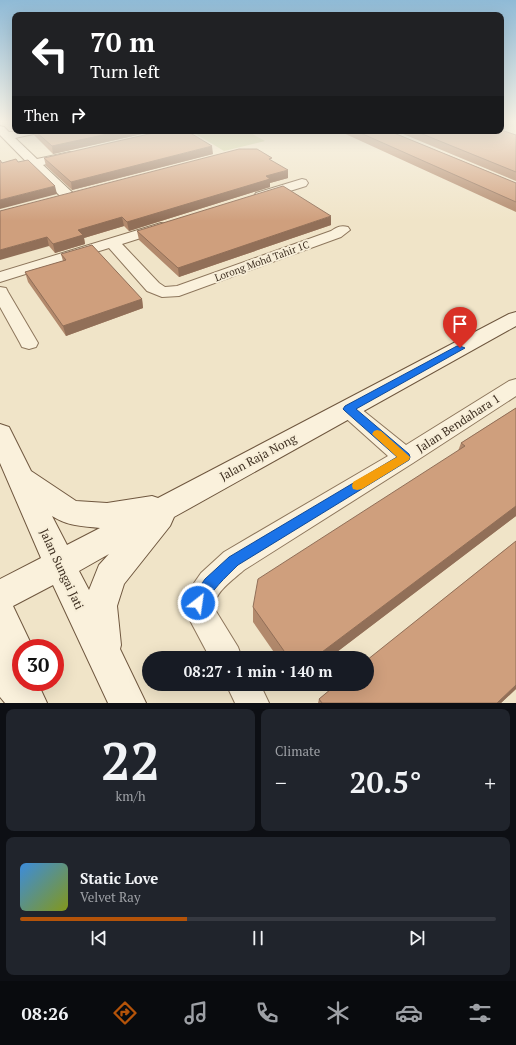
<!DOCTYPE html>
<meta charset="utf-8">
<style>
body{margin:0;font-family:"PT Serif",serif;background:#20242c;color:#f1f3f6;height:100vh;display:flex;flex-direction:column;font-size:15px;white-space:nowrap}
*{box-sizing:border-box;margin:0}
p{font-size:13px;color:#9ea1a6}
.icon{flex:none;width:22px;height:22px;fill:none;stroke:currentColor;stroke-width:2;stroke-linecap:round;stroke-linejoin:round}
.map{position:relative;height:703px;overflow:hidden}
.sheet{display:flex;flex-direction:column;gap:6px;padding:6px;background:#0d0f14;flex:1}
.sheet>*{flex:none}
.banner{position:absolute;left:12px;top:12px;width:492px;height:122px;border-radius:8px;box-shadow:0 4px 16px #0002;background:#202124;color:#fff;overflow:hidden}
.speed{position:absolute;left:12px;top:639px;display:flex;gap:8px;font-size:20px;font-weight:700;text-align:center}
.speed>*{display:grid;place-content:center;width:52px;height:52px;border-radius:50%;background:#171b24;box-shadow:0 4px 16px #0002;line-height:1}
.speed .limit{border:6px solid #d22;background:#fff;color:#111}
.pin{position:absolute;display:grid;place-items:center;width:34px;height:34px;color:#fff;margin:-41px -17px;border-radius:50% 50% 50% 0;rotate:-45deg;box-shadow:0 0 4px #0007}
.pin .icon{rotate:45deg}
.me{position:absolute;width:44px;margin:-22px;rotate:30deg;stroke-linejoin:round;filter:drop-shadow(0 0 3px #0008)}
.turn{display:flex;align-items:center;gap:14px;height:84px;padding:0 12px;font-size:18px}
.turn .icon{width:52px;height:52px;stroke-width:2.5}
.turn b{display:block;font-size:28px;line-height:34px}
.then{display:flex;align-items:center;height:38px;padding:0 12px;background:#0003;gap:8px;font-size:15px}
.big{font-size:30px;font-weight:600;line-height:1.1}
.sheet .card{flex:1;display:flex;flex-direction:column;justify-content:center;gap:6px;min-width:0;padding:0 14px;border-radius:8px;background:#20242c}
.sheet .dial{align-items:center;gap:0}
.dial b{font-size:52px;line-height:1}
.song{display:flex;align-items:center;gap:12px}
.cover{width:48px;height:48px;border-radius:6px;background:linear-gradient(135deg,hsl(210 70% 55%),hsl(70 70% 35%))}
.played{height:4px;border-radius:2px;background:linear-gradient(90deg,#b45309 35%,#363941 35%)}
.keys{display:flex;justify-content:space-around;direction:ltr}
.heat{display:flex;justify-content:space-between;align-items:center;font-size:22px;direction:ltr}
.sheet .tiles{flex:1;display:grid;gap:6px;grid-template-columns:1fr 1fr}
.card:last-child{grid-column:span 2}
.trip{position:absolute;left:142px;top:651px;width:232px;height:40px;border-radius:20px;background:#171b24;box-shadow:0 4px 16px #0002;font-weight:600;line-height:40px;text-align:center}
.menu{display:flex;height:64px;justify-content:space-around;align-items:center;background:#090b0e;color:#9ea1a6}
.menu .icon{width:28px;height:28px}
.menu .selected{color:#b45309}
.menu b{font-size:18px;color:#f1f3f6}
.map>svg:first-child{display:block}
</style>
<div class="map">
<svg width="516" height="703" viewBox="0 0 516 703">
<rect width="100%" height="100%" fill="#f0e4c8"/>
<path fill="#c9cf9b" d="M 191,131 L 247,131 L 265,141 L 224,151 Z"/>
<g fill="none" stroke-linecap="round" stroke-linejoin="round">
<defs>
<path id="street" d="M 0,126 L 4,127 L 9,132 L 39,131 L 38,133 L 15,138 L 37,159 L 70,152 L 74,153 L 76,155 L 74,157 L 43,165 L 74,194 L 76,197 L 74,200 L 64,200 L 0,135 Z
M 302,179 L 306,180 L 308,183 L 306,186 L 261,200 L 256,199 L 254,196 L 256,193 Z
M 161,223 L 166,224 L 168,227 L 166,230 L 122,244 L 159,283 L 165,287 L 177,286 L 331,231 C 337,227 341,225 348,227 L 350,230 L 341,237 L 179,296 L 162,297 L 147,291 L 109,248 L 0,282 L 0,272 Z
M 0,287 L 6,288 L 8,292 L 38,343 L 36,347 L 29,349 L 22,347 L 20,343 L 0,307 Z
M 516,379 L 516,396 L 413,463 L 244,570 C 233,580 214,592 214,608 L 238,647 L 242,658 L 210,658 L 185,611 L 187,596 L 192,586 L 201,573 L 224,552 L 388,456 L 341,414 L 337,409 L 341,404 L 348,401 L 355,404 L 406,445 L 509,381 Z
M 226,684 L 260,684 L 269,703 L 235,703 Z"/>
<path id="secondary" d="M 516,312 L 516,326 L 174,517 L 170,526 L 124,584 L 117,606 L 121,645 L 120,649 L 146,703 L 108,703 L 53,585 L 13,606 L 33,648 L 21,648 L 21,682 L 35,682 L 41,690 L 47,703 L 5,703 L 0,697 L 0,579 L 41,558 L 0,463 L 0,424 L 9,427 L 31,471 L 76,501 L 107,503 L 152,496 L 158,498 L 509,314 ZM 52,516 C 67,526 82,526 100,528 L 67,545 ZM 109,554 L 99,565 L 89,590 L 79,571 Z"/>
</defs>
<use href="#street" stroke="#8d765c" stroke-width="2"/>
<use href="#secondary" stroke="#6f573f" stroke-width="2"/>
<use href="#street" fill="#faf1dc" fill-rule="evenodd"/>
<use href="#secondary" fill="#faf1dc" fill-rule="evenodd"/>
</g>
<path fill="#b2896c" d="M 33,131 L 155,131 L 53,154 L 34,135 Z
M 339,131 L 389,131 L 516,183 L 516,212 Z
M 396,131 L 501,131 L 516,135 L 516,181 Z
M 213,154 L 72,190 L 46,166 L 44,158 Z
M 272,161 L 288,178 L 270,183 L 270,187 L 129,231 L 124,226 L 84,238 L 85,244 L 55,253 L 49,246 L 0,211 Z
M 331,225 L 179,277 L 139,240 L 137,231 Z
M 61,254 L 142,299 L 143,308 L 66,336 L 28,282 L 25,272 L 63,261 Z
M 516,408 L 516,516 L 329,658 L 278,658 L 253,622 L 253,607 L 458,451 L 461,443 Z
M 516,541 L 516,689 L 501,703 L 318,703 L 319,699 Z"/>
<path fill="#916f58" d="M 121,131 L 155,131 L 53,154 L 52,146 Z
M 212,146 L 213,154 L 72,190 L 71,182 Z
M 288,170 L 288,178 L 270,183 L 270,187 L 129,231 L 127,222 L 266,176 Z
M 55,186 L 57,194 L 0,209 L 0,200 Z
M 331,216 L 331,225 L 179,277 L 178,268 Z
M 122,217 L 124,226 L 84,238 L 85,244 L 55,253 L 53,244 L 78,230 Z
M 47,237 L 49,246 L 0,260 L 0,250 Z
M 142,299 L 143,308 L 66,336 L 63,326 Z
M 516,506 L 516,516 L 329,658 L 314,658 Z
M 516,685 L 516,689 L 501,703 L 497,703 Z"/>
<path fill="#cf9f7d" stroke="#916f58" d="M 501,130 L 516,135 L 516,172 L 415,131 L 501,131 Z
M 35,131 L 121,131 L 52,146 Z
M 162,131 L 187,131 L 212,146 L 71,182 L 44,158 Z
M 356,131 L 389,131 L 516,183 L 516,202 Z
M 239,149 L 257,149 L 272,158 L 269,159 L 288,170 L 266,176 L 270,179 L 127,222 L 122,217 L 78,230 L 83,235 L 53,244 L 47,237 L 0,250 L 0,211 Z
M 16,159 L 18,162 L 28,160 L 55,186 L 0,200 L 0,160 L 2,163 Z
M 283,186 L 331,216 L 178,268 L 137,231 Z
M 92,245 L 142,299 L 63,326 L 25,272 L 66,260 L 61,254 Z
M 516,408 L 516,506 L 314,658 L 289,658 L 253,607 L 258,579 L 465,446 L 461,443 Z
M 516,541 L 516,685 L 497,703 L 322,703 L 319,699 L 337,684 L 367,684 L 367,660 Z"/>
<linearGradient id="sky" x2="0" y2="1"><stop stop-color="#8fbad6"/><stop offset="0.55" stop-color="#f8f3e6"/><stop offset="1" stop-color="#f8f3e6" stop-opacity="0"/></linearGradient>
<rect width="516" height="221" fill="url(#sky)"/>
<path fill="#1a73e8" stroke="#114b97" d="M 457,346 L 460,346 L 465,348 L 356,409 L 409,454 L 410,457 L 409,460 L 238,565 C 225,578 211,590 203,608 L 198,610 L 194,608 L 192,603 L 196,592 L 205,579 L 229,557 L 397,457 L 345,411 L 343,409 L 345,406 Z"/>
<path fill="#f59e0b" d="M 377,430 L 381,431 L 410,457 L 409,460 L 362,489 L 357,490 L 353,489 L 352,486 L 353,482 L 397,457 L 374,436 L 372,434 L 374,431 Z"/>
<g text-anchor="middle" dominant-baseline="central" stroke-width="4" stroke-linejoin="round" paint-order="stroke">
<g font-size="10" fill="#3d2e20" stroke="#f7eed8">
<text transform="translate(262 261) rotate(-20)">Lorong Mohd Tahir 1C</text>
</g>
<g font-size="12" fill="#3d2e20" stroke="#f7eed8">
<text transform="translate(458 423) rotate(-33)">Jalan Bendahara 1</text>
<text transform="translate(258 457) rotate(-28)">Jalan Raja Nong</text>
<text transform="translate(62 569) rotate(65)">Jalan Sungai Jati</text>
</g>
</g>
</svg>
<div class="speed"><div class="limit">30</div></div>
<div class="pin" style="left:460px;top:348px;background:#d93025"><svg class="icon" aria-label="arrive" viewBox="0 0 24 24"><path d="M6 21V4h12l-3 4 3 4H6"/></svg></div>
<svg class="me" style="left:198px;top:603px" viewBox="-20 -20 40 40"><circle r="17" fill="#1a73e8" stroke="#fff" stroke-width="3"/><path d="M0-11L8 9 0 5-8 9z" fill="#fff"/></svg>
<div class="trip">08:27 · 1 min · 140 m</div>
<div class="banner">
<div class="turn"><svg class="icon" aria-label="left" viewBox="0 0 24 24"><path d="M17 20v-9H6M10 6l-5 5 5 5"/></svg><div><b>70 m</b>Turn left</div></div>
<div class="then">Then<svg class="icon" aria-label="right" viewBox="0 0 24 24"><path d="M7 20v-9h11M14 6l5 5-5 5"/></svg></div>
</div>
</div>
<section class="sheet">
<div class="tiles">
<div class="card dial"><b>22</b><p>km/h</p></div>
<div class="card"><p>Climate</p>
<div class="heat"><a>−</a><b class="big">20.5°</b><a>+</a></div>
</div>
<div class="card">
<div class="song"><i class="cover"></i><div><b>Static Love</b><p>Velvet Ray</p></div></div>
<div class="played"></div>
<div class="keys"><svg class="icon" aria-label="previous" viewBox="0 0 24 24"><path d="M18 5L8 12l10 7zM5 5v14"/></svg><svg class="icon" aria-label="pause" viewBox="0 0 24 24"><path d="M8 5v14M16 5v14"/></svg><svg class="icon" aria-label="next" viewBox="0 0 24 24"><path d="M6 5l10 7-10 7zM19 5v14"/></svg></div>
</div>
</div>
</section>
<nav class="menu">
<b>08:26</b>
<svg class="icon selected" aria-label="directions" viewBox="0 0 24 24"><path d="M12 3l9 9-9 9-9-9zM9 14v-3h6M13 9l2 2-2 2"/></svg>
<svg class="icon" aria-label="music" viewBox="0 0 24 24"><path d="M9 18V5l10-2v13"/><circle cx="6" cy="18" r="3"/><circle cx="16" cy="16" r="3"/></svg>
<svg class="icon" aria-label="phone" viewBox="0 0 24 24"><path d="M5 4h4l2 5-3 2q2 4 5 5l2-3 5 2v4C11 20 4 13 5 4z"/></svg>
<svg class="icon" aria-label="climate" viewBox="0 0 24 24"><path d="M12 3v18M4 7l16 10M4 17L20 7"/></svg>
<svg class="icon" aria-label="car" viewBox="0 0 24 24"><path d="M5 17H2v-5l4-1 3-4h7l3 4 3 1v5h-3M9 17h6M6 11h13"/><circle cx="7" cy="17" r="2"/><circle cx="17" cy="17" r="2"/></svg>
<svg class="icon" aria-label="filters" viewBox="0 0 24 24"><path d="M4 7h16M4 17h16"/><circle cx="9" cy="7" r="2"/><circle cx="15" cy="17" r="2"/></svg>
</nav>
